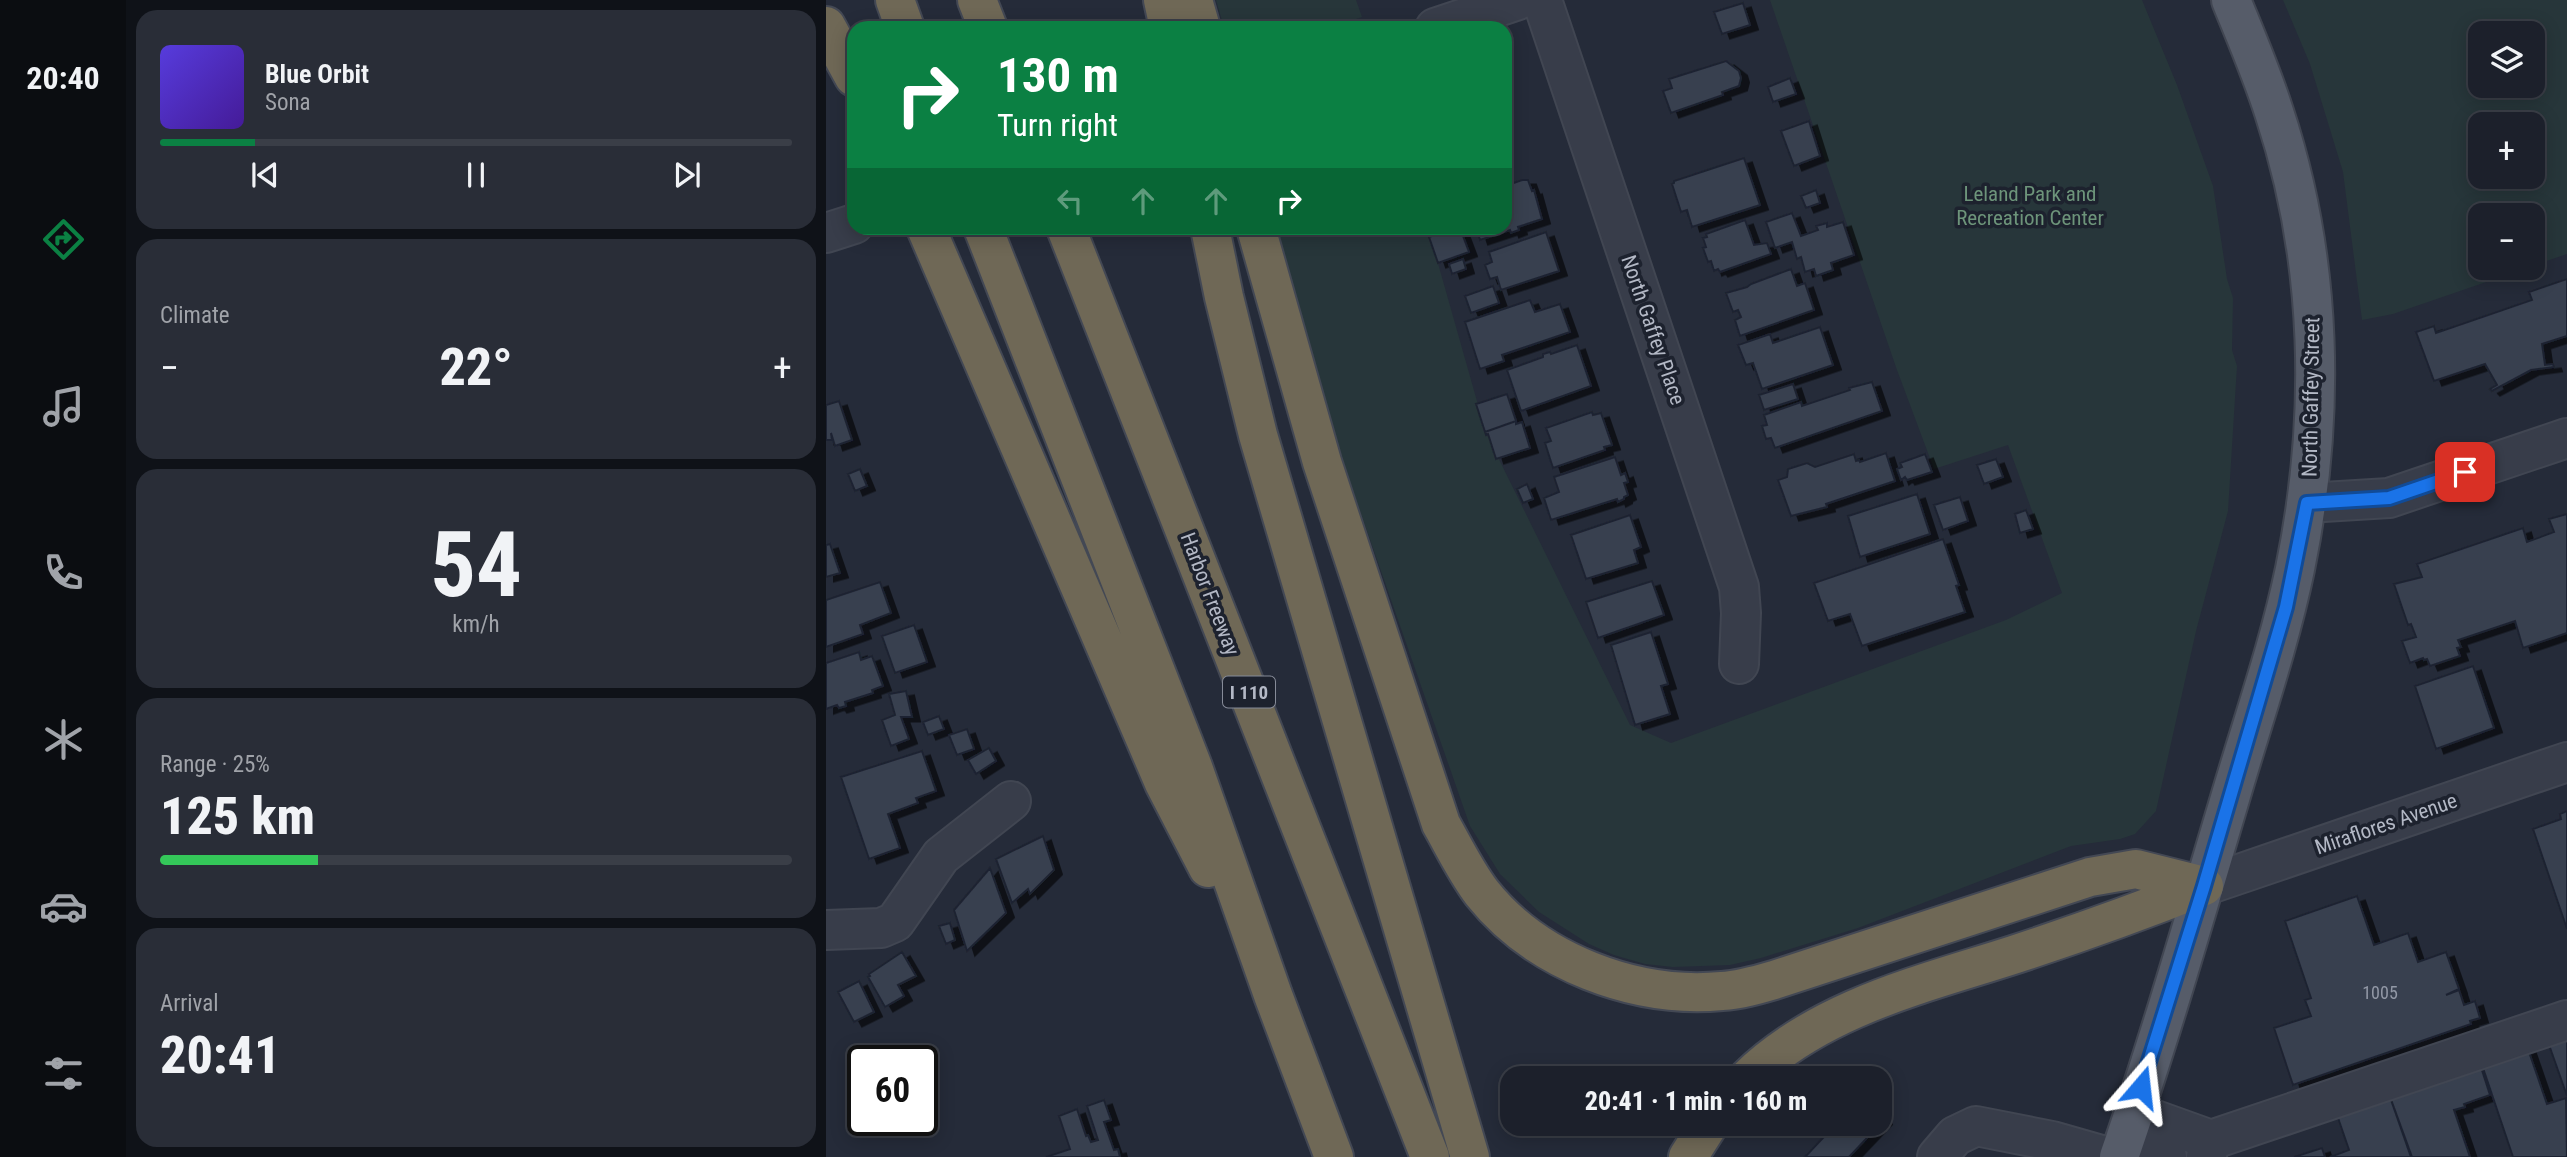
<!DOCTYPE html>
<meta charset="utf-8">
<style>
body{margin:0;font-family:"Roboto Condensed",sans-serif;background:#292d37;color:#f1f3f6;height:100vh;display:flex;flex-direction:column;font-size:26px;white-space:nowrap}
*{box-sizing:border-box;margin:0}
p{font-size:23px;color:#a0a3a9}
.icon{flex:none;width:38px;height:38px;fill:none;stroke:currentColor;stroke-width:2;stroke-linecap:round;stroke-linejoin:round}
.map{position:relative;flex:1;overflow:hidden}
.panel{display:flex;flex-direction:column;gap:10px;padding:10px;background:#0f1218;width:700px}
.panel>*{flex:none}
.banner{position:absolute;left:21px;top:21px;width:665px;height:214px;border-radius:21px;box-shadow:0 4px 18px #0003,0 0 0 2px #3a3e47;background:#0b8043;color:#fff;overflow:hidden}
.tools{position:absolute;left:1642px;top:21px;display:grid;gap:14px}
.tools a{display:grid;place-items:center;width:77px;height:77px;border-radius:14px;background:#1c202b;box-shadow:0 4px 18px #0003,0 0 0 2px #3a3e47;font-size:35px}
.speed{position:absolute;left:21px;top:1045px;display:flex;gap:14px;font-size:35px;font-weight:700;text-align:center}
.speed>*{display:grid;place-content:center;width:91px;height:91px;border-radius:50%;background:#1c202b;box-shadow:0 4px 18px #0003,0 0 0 2px #3a3e47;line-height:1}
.speed .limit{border:4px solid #111;border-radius:10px;background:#fff;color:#111}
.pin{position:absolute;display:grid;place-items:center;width:60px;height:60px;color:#fff;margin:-30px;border-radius:14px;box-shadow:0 4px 10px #0006}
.me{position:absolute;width:77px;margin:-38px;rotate:17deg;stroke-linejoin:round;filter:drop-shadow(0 0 5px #0008)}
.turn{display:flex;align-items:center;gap:24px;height:147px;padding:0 35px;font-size:32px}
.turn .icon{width:91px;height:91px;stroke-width:2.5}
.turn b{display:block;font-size:49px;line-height:60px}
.lanes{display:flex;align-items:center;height:66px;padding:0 35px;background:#0003;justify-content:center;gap:35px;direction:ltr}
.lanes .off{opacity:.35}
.big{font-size:52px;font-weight:800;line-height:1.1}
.panel .widget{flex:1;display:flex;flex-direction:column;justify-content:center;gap:10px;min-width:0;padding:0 24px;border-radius:21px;background:#292d37}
.panel .dial{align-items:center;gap:0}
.dial b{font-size:91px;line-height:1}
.song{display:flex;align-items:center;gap:21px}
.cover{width:84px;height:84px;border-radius:10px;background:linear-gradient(135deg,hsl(250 70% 55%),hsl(260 70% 35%))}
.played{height:7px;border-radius:4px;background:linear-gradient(90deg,#0b8043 15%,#3a3e47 15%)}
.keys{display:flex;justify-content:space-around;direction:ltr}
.heat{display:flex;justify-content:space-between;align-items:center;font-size:38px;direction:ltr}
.charge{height:10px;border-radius:5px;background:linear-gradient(90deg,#34c759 25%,#3a3e47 0)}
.trip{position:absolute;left:674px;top:1066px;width:392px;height:70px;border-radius:21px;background:#1c202b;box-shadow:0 4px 18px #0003,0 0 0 2px #3a3e47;font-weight:800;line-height:70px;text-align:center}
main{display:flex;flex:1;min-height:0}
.tabs{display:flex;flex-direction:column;width:126px;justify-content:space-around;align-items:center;background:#0b0d11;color:#a0a3a9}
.tabs .icon{width:49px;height:49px}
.tabs .selected{color:#0b8043}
.tabs b{font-size:32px;color:#f1f3f6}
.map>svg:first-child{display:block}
</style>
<main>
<nav class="tabs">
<b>20:40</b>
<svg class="icon selected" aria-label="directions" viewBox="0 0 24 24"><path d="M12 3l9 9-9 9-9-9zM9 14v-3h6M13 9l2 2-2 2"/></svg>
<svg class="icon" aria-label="music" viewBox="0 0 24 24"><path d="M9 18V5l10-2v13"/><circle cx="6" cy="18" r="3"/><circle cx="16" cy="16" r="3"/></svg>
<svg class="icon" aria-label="phone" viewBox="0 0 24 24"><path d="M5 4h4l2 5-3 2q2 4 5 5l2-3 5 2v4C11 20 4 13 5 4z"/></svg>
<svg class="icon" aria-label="climate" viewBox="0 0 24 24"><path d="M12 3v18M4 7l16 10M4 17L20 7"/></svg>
<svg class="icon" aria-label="car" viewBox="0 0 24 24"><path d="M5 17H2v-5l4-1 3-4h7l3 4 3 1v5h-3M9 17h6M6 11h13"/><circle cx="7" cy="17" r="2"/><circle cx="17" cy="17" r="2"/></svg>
<svg class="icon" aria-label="filters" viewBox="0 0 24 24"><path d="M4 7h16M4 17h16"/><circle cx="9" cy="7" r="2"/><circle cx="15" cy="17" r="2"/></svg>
</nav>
<section class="panel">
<div class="widget">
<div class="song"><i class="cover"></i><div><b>Blue Orbit</b><p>Sona</p></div></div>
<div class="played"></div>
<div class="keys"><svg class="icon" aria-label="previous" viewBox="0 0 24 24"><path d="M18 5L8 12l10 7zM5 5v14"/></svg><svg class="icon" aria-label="pause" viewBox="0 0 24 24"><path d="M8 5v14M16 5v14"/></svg><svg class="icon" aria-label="next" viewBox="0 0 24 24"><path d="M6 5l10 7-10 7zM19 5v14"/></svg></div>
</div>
<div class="widget"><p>Climate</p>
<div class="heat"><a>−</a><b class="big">22°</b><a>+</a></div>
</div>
<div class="widget dial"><b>54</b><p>km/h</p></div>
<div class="widget"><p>Range · 25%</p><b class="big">125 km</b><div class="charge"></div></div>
<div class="widget"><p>Arrival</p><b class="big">20:41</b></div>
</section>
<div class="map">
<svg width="1741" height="1157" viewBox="0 0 1741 1157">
<defs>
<filter id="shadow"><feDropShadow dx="8" dy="4.5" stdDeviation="0" flood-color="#0009"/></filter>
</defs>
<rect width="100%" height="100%" fill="#252b39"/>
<path fill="#27363a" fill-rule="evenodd" d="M 390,0 L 530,0 L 536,17 L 504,28 L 398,28 Z
M 944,0 L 1316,0 L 1351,85 L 1387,186 L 1401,279 L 1407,298 L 1406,350 L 1411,366 L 1402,511 L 1370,631 L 1330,811 L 1309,834 L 1294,839 L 1245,846 L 1032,928 L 935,958 L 904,965 L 847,967 L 819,964 L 788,955 L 763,944 L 713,912 L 674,874 L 644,826 L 475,342 L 449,228 L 602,228 L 660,433 L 804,725 L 845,743 L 1180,620 L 1236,593 L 1182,445 L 1108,469 L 1071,370 Z
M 1457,0 L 1741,0 L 1741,254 L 1706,266 L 1706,215 L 1654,215 L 1654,268 L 1701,268 L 1567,314 L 1536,320 L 1517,172 L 1484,64 ZM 1654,33 L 1706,33 L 1706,86 L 1654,86 ZM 1654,124 L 1706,124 L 1706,177 L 1654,177 Z"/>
<path fill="#373f50" stroke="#1f2430" stroke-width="2" filter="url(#shadow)" d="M 917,3 L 924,25 L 896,34 L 888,12 Z
M 900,61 L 913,71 L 915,78 L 913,86 L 896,92 L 897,95 L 845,113 L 837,91 L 846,88 L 843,79 Z
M 964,78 L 970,94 L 947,102 L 942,87 Z
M 983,121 L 994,156 L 968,166 L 955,131 Z
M 918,158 L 934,205 L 866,227 L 861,210 L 855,212 L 846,184 L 848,183 L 848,181 Z
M 696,180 L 702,180 L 706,191 L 708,190 L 716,219 L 692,227 L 693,230 L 685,233 L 684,230 L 654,240 L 650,228 L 679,228 L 679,186 Z
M 990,190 L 994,203 L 980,208 L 975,196 Z
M 966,213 L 975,236 L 992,230 L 990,226 L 1001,223 L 1001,227 L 1017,222 L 1028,255 L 1005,263 L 1007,270 L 990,276 L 988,269 L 979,272 L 975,257 L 971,259 L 966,242 L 949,248 L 940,222 Z
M 919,220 L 928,245 L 941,243 L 945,254 L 894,272 L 892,269 L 888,271 L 885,261 L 882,262 L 877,248 L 880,247 L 877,238 L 881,237 L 880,234 Z
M 627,228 L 634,228 L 643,252 L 612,263 L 603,237 Z
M 720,232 L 733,271 L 675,290 L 671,277 L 664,279 L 659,265 L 666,262 L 663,252 Z
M 637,259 L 640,269 L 626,274 L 623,264 Z
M 965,269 L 971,286 L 979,283 L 988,310 L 914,336 L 909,320 L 915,317 L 912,310 L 907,312 L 900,293 L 921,287 L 925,284 Z
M 1741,279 L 1741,336 L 1716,344 L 1719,365 L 1727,364 L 1728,367 L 1705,370 L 1666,391 L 1664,389 L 1671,385 L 1659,364 L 1608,381 L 1590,332 L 1608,326 L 1610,333 L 1706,300 L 1703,292 Z
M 667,286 L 673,303 L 645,313 L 639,296 Z
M 704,300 L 709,312 L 734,304 L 744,332 L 676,355 L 678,361 L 654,369 L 639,322 Z
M 994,327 L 1007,365 L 936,389 L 927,363 L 920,365 L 912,345 L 944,334 L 947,343 Z
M 751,345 L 765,386 L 695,411 L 681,370 L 717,357 L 717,354 L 724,352 L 725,354 Z
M 1046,382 L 1056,411 L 949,448 L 945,438 L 940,439 L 936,426 L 941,425 L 938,415 L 975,402 L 976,406 L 1024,390 L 1023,388 Z
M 967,384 L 972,399 L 938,410 L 933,395 Z
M 681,394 L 690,421 L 659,432 L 650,404 Z
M 13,401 L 26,440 L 9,446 L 5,433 L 6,440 L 0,440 L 0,405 Z
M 766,412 L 767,415 L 775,413 L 786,445 L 778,447 L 779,450 L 727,468 L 719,443 L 725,441 L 720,428 Z
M 690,421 L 690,424 L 696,422 L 704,448 L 670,459 L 662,434 L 660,435 L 659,432 Z
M 1060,453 L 1069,481 L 1000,504 L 1001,507 L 965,516 L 952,480 L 961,477 L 962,469 L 981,463 L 989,467 L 1028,454 L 1030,461 L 1033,460 L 1034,462 Z
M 1099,454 L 1106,472 L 1081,480 L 1079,477 L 1075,480 L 1071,469 L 1076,467 L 1074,463 Z
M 789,457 L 795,475 L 799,473 L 802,482 L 798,483 L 802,495 L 798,497 L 798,499 L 792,502 L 791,499 L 725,520 L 718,498 L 733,492 L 728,477 Z
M 1170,459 L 1177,477 L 1158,484 L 1151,465 Z
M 34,469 L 41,486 L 29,491 L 22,474 Z
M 701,484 L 707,499 L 697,503 L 691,489 Z
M 1091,494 L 1104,534 L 1034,557 L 1022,516 Z
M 1134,497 L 1142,521 L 1117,530 L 1108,505 Z
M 1200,510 L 1207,529 L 1194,533 L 1189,514 Z
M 1741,514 L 1741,633 L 1697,648 L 1689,621 L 1632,640 L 1635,647 L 1631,648 L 1634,656 L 1604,666 L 1601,659 L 1598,660 L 1597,658 L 1584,663 L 1576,641 L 1590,637 L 1585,624 L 1582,625 L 1568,584 L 1596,577 L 1591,564 L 1697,528 L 1701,542 L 1728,532 L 1723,519 Z
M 804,515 L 815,547 L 808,550 L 812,563 L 760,579 L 745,535 Z
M 1117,539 L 1133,585 L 1130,586 L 1139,612 L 1036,646 L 1024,614 L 1002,621 L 988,583 Z
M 4,544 L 14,573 L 0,577 L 0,545 Z
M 826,581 L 838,615 L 772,638 L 760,602 Z
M 54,582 L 65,613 L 34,625 L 37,634 L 0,647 L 0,600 Z
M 88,625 L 101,662 L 69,673 L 56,636 Z
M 825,632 L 842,684 L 835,686 L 844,714 L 809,725 L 785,645 Z
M 33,652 L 35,660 L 46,656 L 57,686 L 46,690 L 47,693 L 19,702 L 20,706 L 13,708 L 11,705 L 0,709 L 0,663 Z
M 1647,666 L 1668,728 L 1610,749 L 1589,686 Z
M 80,691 L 86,717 L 75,717 L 83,739 L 65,746 L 56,720 L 69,715 L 63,694 Z
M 113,716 L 118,729 L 102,735 L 97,722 Z
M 141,729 L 148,749 L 131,755 L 123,735 Z
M 163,748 L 170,761 L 150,774 L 142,760 Z
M 96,751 L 110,791 L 90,798 L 92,803 L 62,814 L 74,848 L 43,859 L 15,777 Z
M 1741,811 L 1741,929 L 1707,829 L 1735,819 L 1734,814 Z
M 217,836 L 228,870 L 204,894 L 202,889 L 186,903 L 170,859 Z
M 164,868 L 180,913 L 141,951 L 128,910 Z
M 1531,896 L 1548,945 L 1582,933 L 1592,962 L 1620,952 L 1633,989 L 1620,995 L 1633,990 L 1638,1005 L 1649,1001 L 1654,1018 L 1644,1021 L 1645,1024 L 1467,1085 L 1448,1028 L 1485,1016 L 1479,1000 L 1485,998 L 1459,921 Z
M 124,923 L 129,940 L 120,944 L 113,926 Z
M 76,952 L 90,976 L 72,985 L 78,996 L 59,1007 L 42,977 L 44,976 L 43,974 Z
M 33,981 L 48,1012 L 28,1022 L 12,992 Z
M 1741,1035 L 1741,1096 L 1722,1042 Z
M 1702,1049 L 1721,1104 L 1740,1098 L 1741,1157 L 1687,1157 L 1656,1065 Z
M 1654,1064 L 1664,1095 L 1638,1104 L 1639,1107 L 1628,1110 L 1644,1157 L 1586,1157 L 1563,1094 Z
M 1564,1097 L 1585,1157 L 1504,1157 L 1523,1150 L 1511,1115 Z
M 278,1100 L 285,1120 L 278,1122 L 288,1150 L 292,1149 L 294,1157 L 220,1157 L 244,1149 L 233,1116 L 251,1109 L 260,1136 L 262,1135 L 265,1142 L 272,1140 L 261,1106 Z
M 1054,1115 L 1058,1120 L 1023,1157 L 979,1157 L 1010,1124 L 1054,1124 Z
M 1496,1148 L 1499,1157 L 1468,1157 Z"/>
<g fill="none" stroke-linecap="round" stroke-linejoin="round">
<defs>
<path id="minor" d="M 716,0 L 913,587 L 915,613 L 913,664
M 609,28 L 692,0
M 0,233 L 28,224
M 1481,503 L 1563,498 L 1741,438
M 1378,886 L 1741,762
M 0,930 L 55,928 L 69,922 L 115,856 L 185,801
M 1307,1112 L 1385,1140
M 1298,1142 L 1341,1157
M 1111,1157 L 1129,1136 L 1150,1126 L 1226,1141 L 1282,1157
M 1380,1157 L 1385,1140 L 1741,1020"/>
<path id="major" d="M 1293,1157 C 1334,1038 1369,916 1405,795 C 1427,720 1453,646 1469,569 C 1500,417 1497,260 1448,112 C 1436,74 1420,37 1405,0"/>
<path id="highway" d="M 69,0 L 79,28
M 151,0 L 162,28
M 337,0 L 343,28
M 367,0 L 375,28
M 0,26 L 28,77
M 100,228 L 338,783 L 382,868
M 157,228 L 367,767 L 447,995 L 508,1157
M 240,228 L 604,1157
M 384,228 L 398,297 L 432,435 L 644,1157
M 430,228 L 496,462 L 615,824 C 628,847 640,872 656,893 C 711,962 809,999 896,991 C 914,990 931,985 948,980 L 1264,877 L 1310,869 L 1378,886
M 922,1078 C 994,1008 1094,985 1187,955 C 1251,934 1315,911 1378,886
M 862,1157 L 883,1124"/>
</defs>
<use href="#minor" stroke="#414652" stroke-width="42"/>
<use href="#major" stroke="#414652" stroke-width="42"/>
<use href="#highway" stroke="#434854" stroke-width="42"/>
<use href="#minor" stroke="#383d4a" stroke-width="38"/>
<use href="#major" stroke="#565c69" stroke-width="38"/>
<use href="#highway" stroke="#6f6856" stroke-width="38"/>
</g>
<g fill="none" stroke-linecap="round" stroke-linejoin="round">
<defs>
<path id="route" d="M 1315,1087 L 1378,886 L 1460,607 L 1481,503 L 1563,498 L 1639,472"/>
</defs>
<use href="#route" stroke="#114b97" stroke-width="18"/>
<use href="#route" stroke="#1a73e8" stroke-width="12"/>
</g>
<g text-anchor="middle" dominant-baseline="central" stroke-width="7" stroke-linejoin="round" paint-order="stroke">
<g font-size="18" fill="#9298a6">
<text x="1554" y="992">1005</text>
</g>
<rect fill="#1d222e" stroke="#868b98" stroke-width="2" x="397" y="676.5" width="52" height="31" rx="5"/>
<g font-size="19" font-weight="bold" fill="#b3b8c5">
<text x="423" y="692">I 110</text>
</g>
<g font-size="21" fill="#6d947a" stroke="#1d222e">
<text x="1204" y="194">Leland Park and<tspan x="1204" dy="24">Recreation Center</tspan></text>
</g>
<g font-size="21" fill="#b3b8c5" stroke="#1d222e">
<text transform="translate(827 330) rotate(71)">North Gaffey Place</text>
<text transform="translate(1485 397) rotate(-89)">North Gaffey Street</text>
<text transform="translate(384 594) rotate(69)">Harbor Freeway</text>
<text transform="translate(1560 824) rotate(-19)">Miraflores Avenue</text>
</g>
</g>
</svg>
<div class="tools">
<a><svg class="icon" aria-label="layers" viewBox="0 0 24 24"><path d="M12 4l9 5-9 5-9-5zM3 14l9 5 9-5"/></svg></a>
<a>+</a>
<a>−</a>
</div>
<div class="speed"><div class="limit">60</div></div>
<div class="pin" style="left:1639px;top:472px;background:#d93025"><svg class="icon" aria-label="arrive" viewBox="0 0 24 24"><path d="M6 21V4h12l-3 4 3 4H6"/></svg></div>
<svg class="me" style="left:1315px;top:1087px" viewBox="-20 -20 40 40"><path d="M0-17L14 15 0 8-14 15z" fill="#1a73e8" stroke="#fff" stroke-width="4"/></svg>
<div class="trip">20:41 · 1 min · 160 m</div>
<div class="banner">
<div class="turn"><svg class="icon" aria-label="right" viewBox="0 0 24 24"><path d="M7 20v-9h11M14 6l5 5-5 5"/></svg><div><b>130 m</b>Turn right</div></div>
<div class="lanes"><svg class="icon off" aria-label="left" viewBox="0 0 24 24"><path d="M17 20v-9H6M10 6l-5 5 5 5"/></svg><svg class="icon off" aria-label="ahead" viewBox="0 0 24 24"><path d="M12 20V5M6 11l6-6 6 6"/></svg><svg class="icon off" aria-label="ahead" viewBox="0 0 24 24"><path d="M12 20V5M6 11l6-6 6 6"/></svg><svg class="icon" aria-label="right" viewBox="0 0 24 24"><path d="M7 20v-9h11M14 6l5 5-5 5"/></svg></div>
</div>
</div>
</main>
